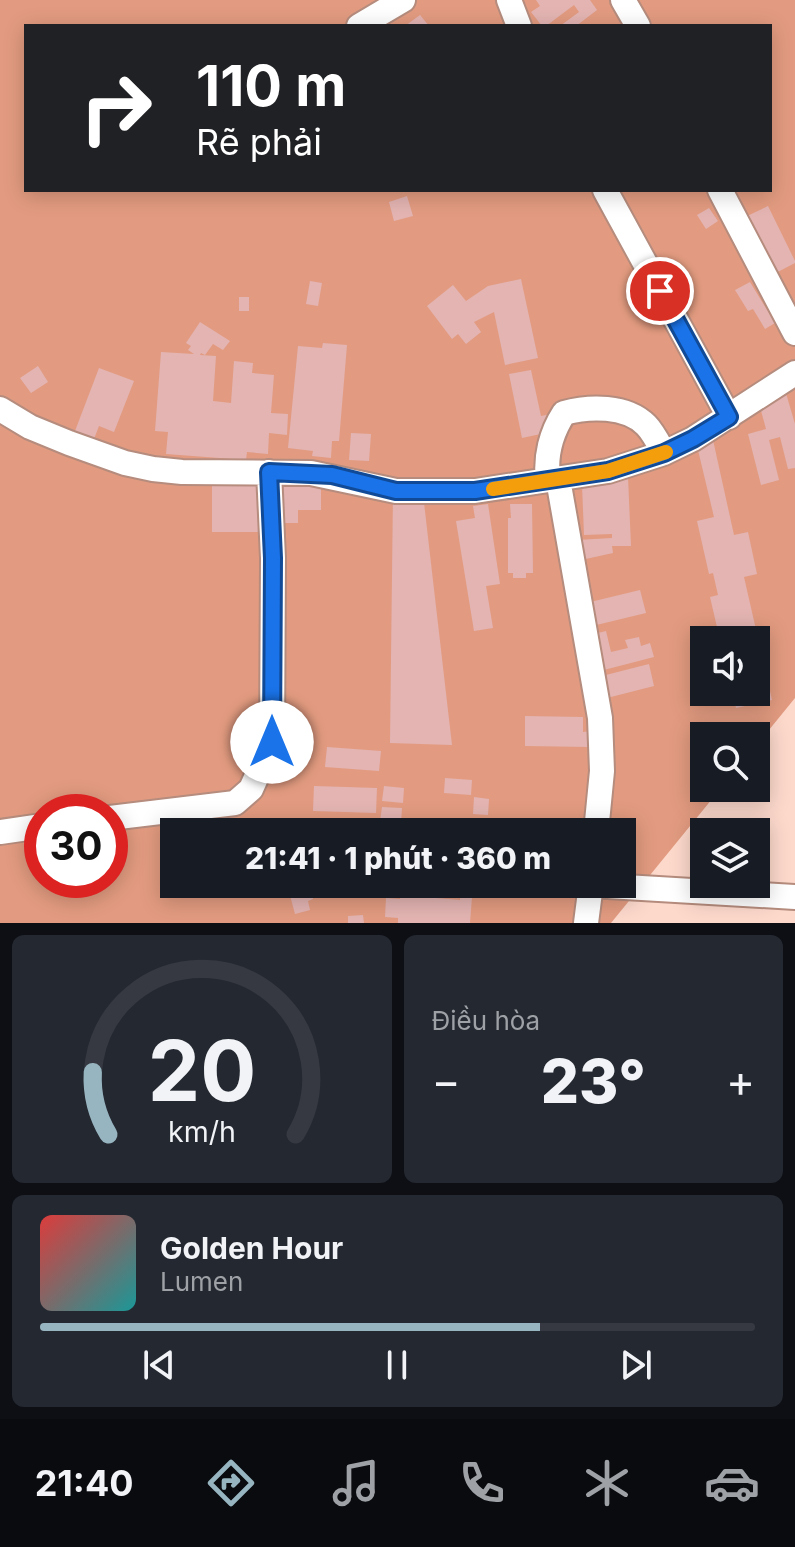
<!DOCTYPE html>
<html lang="vi">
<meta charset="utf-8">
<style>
body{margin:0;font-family:Inter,sans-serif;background:#242831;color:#f1f3f6;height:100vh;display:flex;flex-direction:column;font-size:30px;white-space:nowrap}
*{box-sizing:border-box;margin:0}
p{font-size:26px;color:#9ea1a6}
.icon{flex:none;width:44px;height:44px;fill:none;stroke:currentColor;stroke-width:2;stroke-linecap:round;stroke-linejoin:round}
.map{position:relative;height:923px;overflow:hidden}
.drawer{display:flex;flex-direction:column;gap:12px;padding:12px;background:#0d0f14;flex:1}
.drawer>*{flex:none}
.hud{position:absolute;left:24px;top:24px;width:748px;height:168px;border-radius:0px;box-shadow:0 4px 20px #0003;background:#202124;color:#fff;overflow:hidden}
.controls{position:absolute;left:690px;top:626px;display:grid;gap:16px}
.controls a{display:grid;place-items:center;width:80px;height:80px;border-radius:0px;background:#171b24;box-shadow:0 4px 20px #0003;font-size:40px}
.speed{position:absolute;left:24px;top:794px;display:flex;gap:16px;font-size:40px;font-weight:700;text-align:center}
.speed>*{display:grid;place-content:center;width:104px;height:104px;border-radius:50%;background:#171b24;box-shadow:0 4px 20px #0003;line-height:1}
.speed .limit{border:12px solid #d22;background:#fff;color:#111}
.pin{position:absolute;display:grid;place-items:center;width:68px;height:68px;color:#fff;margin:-34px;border:4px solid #fff;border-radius:50%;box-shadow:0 2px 8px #0007}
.me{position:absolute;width:88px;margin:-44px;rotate:0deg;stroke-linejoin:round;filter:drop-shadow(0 0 6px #0008)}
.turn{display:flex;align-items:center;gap:28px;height:168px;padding:0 40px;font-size:36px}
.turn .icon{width:104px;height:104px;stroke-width:2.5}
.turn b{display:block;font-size:56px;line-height:68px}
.big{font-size:60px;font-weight:800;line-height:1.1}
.drawer .tile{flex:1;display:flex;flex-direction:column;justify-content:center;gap:12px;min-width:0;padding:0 28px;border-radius:12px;background:#242831}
.drawer .dial{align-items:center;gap:0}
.dial svg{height:208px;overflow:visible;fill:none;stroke:#363941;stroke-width:7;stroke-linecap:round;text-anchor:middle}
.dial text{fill:#f1f3f6;stroke:none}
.song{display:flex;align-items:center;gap:24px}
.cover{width:96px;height:96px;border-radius:12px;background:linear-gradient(135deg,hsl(0 70% 55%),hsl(180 70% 35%))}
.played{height:8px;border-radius:4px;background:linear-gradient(90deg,#97b5c0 70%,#363941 70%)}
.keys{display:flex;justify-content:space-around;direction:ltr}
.heat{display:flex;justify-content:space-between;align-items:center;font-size:44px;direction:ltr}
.drawer .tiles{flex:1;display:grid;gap:12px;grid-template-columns:1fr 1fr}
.tile:last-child{grid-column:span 2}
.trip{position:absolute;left:160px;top:818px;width:476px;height:80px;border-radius:0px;background:#171b24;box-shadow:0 4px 20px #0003;font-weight:800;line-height:80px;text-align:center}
.dock{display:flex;height:128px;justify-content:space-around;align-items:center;background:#090b0e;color:#9ea1a6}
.dock .icon{width:56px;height:56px}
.dock .active{color:#97b5c0}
.dock b{font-size:36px;color:#f1f3f6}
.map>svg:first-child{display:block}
</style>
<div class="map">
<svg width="795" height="923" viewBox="0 0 795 923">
<rect width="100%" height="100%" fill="#fdd9cc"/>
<path fill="#e29b80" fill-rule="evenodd" d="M 0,0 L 795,0 L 795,698 L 756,746 L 756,736 L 704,736 L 704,788 L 721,788 L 611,923 L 0,923 ZM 26,26 L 770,26 L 770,190 L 26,190 ZM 704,640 L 756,640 L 756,692 L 704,692 ZM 42,812 L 110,812 L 110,880 L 42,880 ZM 174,832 L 622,832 L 622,884 L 174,884 Z"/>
<path fill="#e3b4b2" d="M 536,0 L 590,0 L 597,10 L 576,26 L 560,26 L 579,12 L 574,5 L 546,26 L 542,26 L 531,12 L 540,6 Z
M 420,15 L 429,26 L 405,26 Z
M 407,196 L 413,216 L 394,221 L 389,202 Z
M 768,206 L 795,261 L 795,263 L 772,275 L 743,218 Z
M 709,208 L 718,221 L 706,229 L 697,215 Z
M 521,279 L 538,358 L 505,365 L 494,312 L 474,322 L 481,332 L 466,344 L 458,334 L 452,339 L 427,306 L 453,285 L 466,301 L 488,286 Z
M 310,281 L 322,283 L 318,306 L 306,304 Z
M 750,282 L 775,323 L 765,329 L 753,309 L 748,311 L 735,290 Z
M 239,297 L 249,297 L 249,311 L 239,311 Z
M 200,322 L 230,341 L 223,350 L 213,344 L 205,355 L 201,353 L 200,355 L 216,356 L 213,401 L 231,403 L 234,361 L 253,363 L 252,373 L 274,375 L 271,413 L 288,414 L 287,435 L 269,433 L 268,454 L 247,452 L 246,460 L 166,454 L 168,432 L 155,431 L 161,352 L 194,354 L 188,350 L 191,346 L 186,343 Z
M 323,343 L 347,345 L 339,441 L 332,441 L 331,458 L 312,456 L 313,451 L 288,448 L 298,346 L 322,348 Z
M 38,366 L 48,382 L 31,393 L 20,378 Z
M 99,368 L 134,381 L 114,432 L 99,426 L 94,439 L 75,431 Z
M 531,370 L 541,416 L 551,414 L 555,431 L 522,438 L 509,374 Z
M 783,383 L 795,424 L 795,468 L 788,469 L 780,437 L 769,440 L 779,480 L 761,485 L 748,434 L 766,429 L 760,407 Z
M 711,431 L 734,535 L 748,532 L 757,574 L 744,577 L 772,700 L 736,708 L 732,692 L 756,692 L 756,640 L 720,640 L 710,597 L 718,595 L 713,573 L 709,574 L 697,521 L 714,517 L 698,450 Z
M 351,433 L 371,434 L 369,461 L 349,460 Z
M 212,474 L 264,475 L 264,532 L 212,532 Z
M 276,476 L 321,476 L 321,510 L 298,510 L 298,523 L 276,523 Z
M 628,477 L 631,546 L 612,546 L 613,553 L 581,560 L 577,540 L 612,538 L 612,534 L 584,535 L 582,485 L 609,484 L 609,478 Z
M 393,493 L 423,494 L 452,745 L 390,743 Z
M 488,504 L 500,584 L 486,586 L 493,628 L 474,631 L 456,521 L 475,518 L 473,506 Z
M 510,504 L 532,504 L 533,573 L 526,573 L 526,578 L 513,578 L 513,573 L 508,573 L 508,518 L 511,518 Z
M 640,590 L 646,613 L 588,627 L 582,604 Z
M 606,631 L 611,652 L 628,648 L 625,640 L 639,637 L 641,646 L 650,643 L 654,657 L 600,671 L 590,635 Z
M 649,664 L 654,686 L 603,699 L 598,677 Z
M 525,716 L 583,717 L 583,732 L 590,731 L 589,747 L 525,746 Z
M 327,747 L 381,751 L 379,771 L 325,767 Z
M 445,778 L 472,780 L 471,795 L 444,793 Z
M 314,786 L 377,788 L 376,813 L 313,811 Z
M 384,786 L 404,788 L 403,803 L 382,801 Z
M 474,797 L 489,799 L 488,815 L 473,814 Z
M 382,807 L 402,808 L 401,823 L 380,821 Z
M 472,822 L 485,823 L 484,832 L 471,832 Z
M 380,825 L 401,827 L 400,832 L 379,832 Z
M 287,884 L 310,886 L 313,899 L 308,901 L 310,910 L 295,914 Z
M 462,884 L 473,884 L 470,923 L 398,923 L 398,918 L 385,917 L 386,898 L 400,899 L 400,895 L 460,900 Z
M 363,915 L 364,923 L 348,923 L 348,916 Z"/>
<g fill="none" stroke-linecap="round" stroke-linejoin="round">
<defs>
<path id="minor" d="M 509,0 L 519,26
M 623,0 L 638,26
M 359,26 L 403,0
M 605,190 L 729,417
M 720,190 L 795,333
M 0,409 L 30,427 L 69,443 L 125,463 L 153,469 L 182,472 L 311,473 L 396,491 L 475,491 L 608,471 L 664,453 L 693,439 L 795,373
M 558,479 L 600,718 L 602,771 L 596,832
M 548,480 C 545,457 551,433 564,413 C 589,406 626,405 646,425 C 653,432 659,444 664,453
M 110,818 L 235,803 L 251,789 L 272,742 L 273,558 L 269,472
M 0,832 L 42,826
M 591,885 L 795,897
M 586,923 L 591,884"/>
</defs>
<use href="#minor" stroke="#b58c7d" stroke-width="28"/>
<use href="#minor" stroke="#fff" stroke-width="24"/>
</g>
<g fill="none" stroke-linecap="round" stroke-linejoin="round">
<defs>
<path id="route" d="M 272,742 L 273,558 L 269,472 L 332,475 L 396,491 L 475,491 L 608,471 L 664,453 L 693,439 L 729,417 L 660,291"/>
</defs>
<use href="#route" stroke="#114b97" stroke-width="20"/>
<use href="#route" stroke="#1a73e8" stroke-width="14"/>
<path stroke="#f59e0b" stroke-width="14" d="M 493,489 L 608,471 L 666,452"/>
</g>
</svg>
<div class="controls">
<a><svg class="icon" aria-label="sound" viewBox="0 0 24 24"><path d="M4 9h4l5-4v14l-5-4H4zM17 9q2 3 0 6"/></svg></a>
<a><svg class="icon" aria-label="search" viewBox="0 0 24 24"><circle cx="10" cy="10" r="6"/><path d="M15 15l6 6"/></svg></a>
<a><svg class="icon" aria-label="layers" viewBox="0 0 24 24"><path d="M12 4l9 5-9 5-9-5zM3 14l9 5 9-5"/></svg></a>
</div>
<div class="speed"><div class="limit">30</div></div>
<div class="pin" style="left:660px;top:291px;background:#d93025"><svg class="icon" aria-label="arrive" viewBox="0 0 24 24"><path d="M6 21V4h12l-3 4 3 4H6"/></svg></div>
<svg class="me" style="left:272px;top:742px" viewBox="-20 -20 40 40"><circle r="19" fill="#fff"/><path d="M0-13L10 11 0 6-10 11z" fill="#1a73e8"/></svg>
<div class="trip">21:41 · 1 phút · 360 m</div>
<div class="hud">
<div class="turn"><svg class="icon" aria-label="right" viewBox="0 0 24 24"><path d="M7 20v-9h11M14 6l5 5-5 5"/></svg><div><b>110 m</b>Rẽ phải</div></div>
</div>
</div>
<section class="drawer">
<div class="tiles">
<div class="tile dial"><svg viewBox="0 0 100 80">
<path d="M14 69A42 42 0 1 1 86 69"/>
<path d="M14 69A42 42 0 0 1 8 45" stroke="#97b5c0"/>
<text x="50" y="56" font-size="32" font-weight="700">20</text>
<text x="50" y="72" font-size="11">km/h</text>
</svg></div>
<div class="tile"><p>Điều hòa</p>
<div class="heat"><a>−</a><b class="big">23°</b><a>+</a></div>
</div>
<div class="tile">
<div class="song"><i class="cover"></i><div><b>Golden Hour</b><p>Lumen</p></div></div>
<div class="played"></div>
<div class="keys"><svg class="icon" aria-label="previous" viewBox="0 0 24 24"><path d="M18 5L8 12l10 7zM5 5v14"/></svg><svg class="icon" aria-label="pause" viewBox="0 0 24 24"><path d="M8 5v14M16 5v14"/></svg><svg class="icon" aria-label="next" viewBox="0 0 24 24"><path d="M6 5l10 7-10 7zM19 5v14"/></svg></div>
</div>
</div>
</section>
<nav class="dock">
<b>21:40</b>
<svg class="icon active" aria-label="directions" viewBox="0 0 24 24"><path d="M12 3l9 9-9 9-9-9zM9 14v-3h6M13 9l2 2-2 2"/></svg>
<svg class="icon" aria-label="music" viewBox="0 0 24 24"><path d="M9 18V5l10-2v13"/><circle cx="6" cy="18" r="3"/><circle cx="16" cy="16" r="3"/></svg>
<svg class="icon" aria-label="phone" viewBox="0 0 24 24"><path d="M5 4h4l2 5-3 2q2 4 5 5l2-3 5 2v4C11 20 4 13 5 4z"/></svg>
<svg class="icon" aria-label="climate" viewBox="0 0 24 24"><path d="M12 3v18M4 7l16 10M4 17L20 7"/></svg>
<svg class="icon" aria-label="car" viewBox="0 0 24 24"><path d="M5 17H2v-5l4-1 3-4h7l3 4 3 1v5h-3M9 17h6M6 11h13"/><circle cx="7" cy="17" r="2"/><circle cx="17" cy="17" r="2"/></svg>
</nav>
